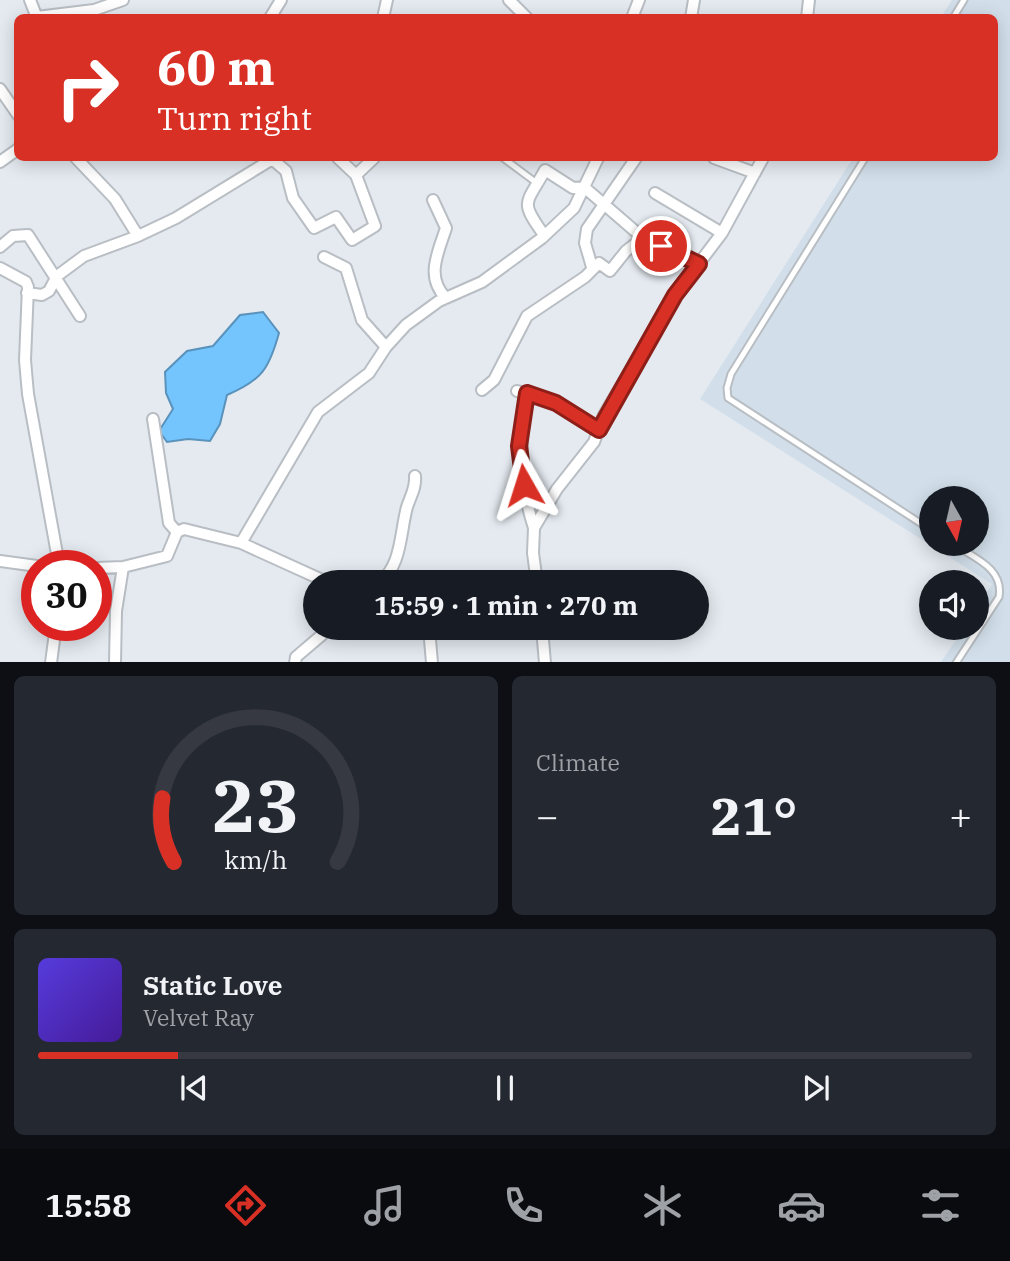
<!DOCTYPE html>
<meta charset="utf-8">
<style>
body{margin:0;font-family:"IBM Plex Serif",serif;background:#242831;color:#f1f3f6;height:100vh;display:flex;flex-direction:column;font-size:26px;white-space:nowrap}
*{box-sizing:border-box;margin:0}
p{font-size:23px;color:#9ea1a6}
.icon{flex:none;width:38px;height:38px;fill:none;stroke:currentColor;stroke-width:2;stroke-linecap:round;stroke-linejoin:round}
.map{position:relative;height:662px;overflow:hidden}
.details{display:flex;flex-direction:column;gap:14px;padding:14px;background:#0d0f14;flex:1}
.details>*{flex:none}
.guide{position:absolute;left:14px;top:14px;width:984px;height:147px;border-radius:10px;box-shadow:0 4px 18px #0003;background:#d93025;color:#fff;overflow:hidden}
.needle{width:46px;rotate:172deg}
.buttons{position:absolute;left:919px;top:486px;display:grid;gap:14px}
.buttons a{display:grid;place-items:center;width:70px;height:70px;border-radius:50%;background:#171b24;box-shadow:0 4px 18px #0003;font-size:35px}
.speed{position:absolute;left:21px;top:550px;display:flex;gap:14px;font-size:35px;font-weight:700;text-align:center}
.speed>*{display:grid;place-content:center;width:91px;height:91px;border-radius:50%;background:#171b24;box-shadow:0 4px 18px #0003;line-height:1}
.speed .limit{border:10px solid #d22;background:#fff;color:#111}
.pin{position:absolute;display:grid;place-items:center;width:60px;height:60px;color:#fff;margin:-30px;border:4px solid #fff;border-radius:50%;box-shadow:0 2px 7px #0007}
.me{position:absolute;width:77px;margin:-38px;rotate:354deg;stroke-linejoin:round;filter:drop-shadow(0 0 5px #0008)}
.turn{display:flex;align-items:center;gap:24px;height:147px;padding:0 28px;font-size:32px}
.turn .icon{width:91px;height:91px;stroke-width:2.5}
.turn b{display:block;font-size:49px;line-height:60px}
.big{font-size:52px;font-weight:700;line-height:1.1}
.details .tile{flex:1;display:flex;flex-direction:column;justify-content:center;gap:10px;min-width:0;padding:0 24px;border-radius:10px;background:#242831}
.details .dial{align-items:center;gap:0}
.dial svg{height:182px;overflow:visible;fill:none;stroke:#363941;stroke-width:7;stroke-linecap:round;text-anchor:middle}
.dial text{fill:#f1f3f6;stroke:none}
.song{display:flex;align-items:center;gap:21px}
.cover{width:84px;height:84px;border-radius:10px;background:linear-gradient(135deg,hsl(250 70% 55%),hsl(260 70% 35%))}
.played{height:7px;border-radius:4px;background:linear-gradient(90deg,#d93025 15%,#363941 15%)}
.keys{display:flex;justify-content:space-around;direction:ltr}
.heat{display:flex;justify-content:space-between;align-items:center;font-size:38px;direction:ltr}
.details .tiles{flex:1;display:grid;gap:14px;grid-template-columns:1fr 1fr}
.tile:last-child{grid-column:span 2}
.trip{position:absolute;left:303px;top:570px;width:406px;height:70px;border-radius:35px;background:#171b24;box-shadow:0 4px 18px #0003;font-weight:700;line-height:70px;text-align:center}
.tabs{display:flex;height:112px;justify-content:space-around;align-items:center;background:#090b0e;color:#9ea1a6}
.tabs .icon{width:49px;height:49px}
.tabs .current{color:#d93025}
.tabs b{font-size:32px;color:#f1f3f6}
.map>svg:first-child{display:block}
</style>
<div class="map">
<svg width="1010" height="663" viewBox="0 0 1010 663">
<rect width="100%" height="100%" fill="#e4eaf0"/>
<path fill="#d2dfea" fill-rule="evenodd" d="M 952,0 L 1010,0 L 1010,662 L 941,662 L 964,628 L 976,628 L 977,609 L 992,584 L 700,399 L 853,158 L 994,158 L 994,18 L 941,17 ZM 931,499 L 976,499 L 976,544 L 931,544 Z"/>
<path fill="#74c4fe" stroke="#5992bb" stroke-width="2" d="M 263,312 L 279,333 C 269,369 262,380 227,395 L 220,424 L 210,441 L 188,439 L 167,442 L 159,431 L 173,409 L 166,393 L 165,372 L 187,351 L 213,346 L 240,315 Z"/>
<g fill="none" stroke-linecap="round" stroke-linejoin="round">
<defs>
<path id="service" d="M 953,18 L 964,0
M 503,158 L 538,184
M 865,158 L 731,374 L 727,388 L 728,398 L 931,530
M 953,544 C 974,558 1004,568 999,597 L 956,663"/>
<path id="minor" d="M 30,0 L 37,18
M 509,0 L 527,18
M 37,17 L 94,10 L 123,0
M 270,18 L 281,0
M 383,18 L 387,0
M 632,18 L 639,0
M 691,18 L 694,0
M 807,18 L 809,0
M 0,89 L 18,115
M 338,158 L 356,175 L 374,158
M 714,158 L 755,173
M 272,159 L 286,171 L 293,198 L 314,228 L 336,217 L 352,240 L 375,226 L 356,175
M 0,162 L 18,149
M 655,193 L 722,233
M 433,200 L 446,228 C 438,253 425,277 446,298
M 544,235 C 519,200 526,205 545,170 L 573,188 L 584,187 L 643,238 L 699,264
M 138,236 L 176,218 L 274,158
M 0,247 L 13,236 L 28,235 L 80,316
M 324,257 L 346,268 L 362,320 L 386,347
M 592,267 L 585,243 L 587,229 L 636,158
M 0,268 L 26,282 L 28,287 L 25,360 L 28,394 L 59,565
M 27,293 L 42,295 L 49,291 L 57,276 L 84,256 L 138,236 L 115,199 L 76,158
M 482,390 L 494,380 L 527,316 L 585,277 L 599,263 L 610,271 L 626,251 L 643,238
M 517,391 L 556,403 L 599,430
M 527,393 C 519,439 519,483 534,528
M 153,419 L 169,523 L 177,532
M 177,532 L 184,529 L 241,543 L 329,583
M 241,543 L 318,412 L 369,373 L 386,347 L 406,325 L 439,301 L 482,282 L 542,238 L 574,208 L 598,158
M 0,561 L 37,566
M 96,568 L 123,567 L 167,556 L 177,532
M 378,583 C 402,568 400,532 407,507 C 411,495 416,488 415,476
M 537,583 L 533,553 L 534,528 L 557,489 L 594,442 L 604,415 L 675,295 L 722,233 L 763,158
M 429,628 L 432,663
M 542,628 L 545,663
M 51,663 L 56,625
M 115,663 L 116,611 L 123,567
M 295,663 L 296,657 L 330,628"/>
</defs>
<use href="#service" stroke="#b8bec3" stroke-width="9"/>
<use href="#minor" stroke="#b8bec3" stroke-width="14"/>
<use href="#service" stroke="#fff" stroke-width="5"/>
<use href="#minor" stroke="#fff" stroke-width="10"/>
</g>
<g fill="none" stroke-linecap="round" stroke-linejoin="round">
<defs>
<path id="route" d="M 524,485 L 519,446 L 527,393 L 556,403 L 599,430 L 675,295 L 699,264 L 661,246"/>
</defs>
<use href="#route" stroke="#8d1f18" stroke-width="18"/>
<use href="#route" stroke="#d93025" stroke-width="12"/>
</g>
</svg>
<div class="buttons">
<a><svg class="needle" viewBox="-14 -14 28 28"><path d="M0-13l5 13h-10z" fill="#e53935"/><path d="M0 13l5-13h-10z" fill="#9ea1a6"/></svg></a>
<a><svg class="icon" aria-label="sound" viewBox="0 0 24 24"><path d="M4 9h4l5-4v14l-5-4H4zM17 9q2 3 0 6"/></svg></a>
</div>
<div class="speed"><div class="limit">30</div></div>
<div class="pin" style="left:661px;top:246px;background:#d93025"><svg class="icon" aria-label="arrive" viewBox="0 0 24 24"><path d="M6 21V4h12l-3 4 3 4H6"/></svg></div>
<svg class="me" style="left:524px;top:485px" viewBox="-20 -20 40 40"><path d="M0-17L14 15 0 8-14 15z" fill="#d93025" stroke="#fff" stroke-width="4"/></svg>
<div class="trip">15:59 · 1 min · 270 m</div>
<div class="guide">
<div class="turn"><svg class="icon" aria-label="right" viewBox="0 0 24 24"><path d="M7 20v-9h11M14 6l5 5-5 5"/></svg><div><b>60 m</b>Turn right</div></div>
</div>
</div>
<section class="details">
<div class="tiles">
<div class="tile dial"><svg viewBox="0 0 100 80">
<path d="M14 69A42 42 0 1 1 86 69"/>
<path d="M14 69A42 42 0 0 1 9 41" stroke="#d93025"/>
<text x="50" y="56" font-size="32" font-weight="700">23</text>
<text x="50" y="72" font-size="11">km/h</text>
</svg></div>
<div class="tile"><p>Climate</p>
<div class="heat"><a>−</a><b class="big">21°</b><a>+</a></div>
</div>
<div class="tile">
<div class="song"><i class="cover"></i><div><b>Static Love</b><p>Velvet Ray</p></div></div>
<div class="played"></div>
<div class="keys"><svg class="icon" aria-label="previous" viewBox="0 0 24 24"><path d="M18 5L8 12l10 7zM5 5v14"/></svg><svg class="icon" aria-label="pause" viewBox="0 0 24 24"><path d="M8 5v14M16 5v14"/></svg><svg class="icon" aria-label="next" viewBox="0 0 24 24"><path d="M6 5l10 7-10 7zM19 5v14"/></svg></div>
</div>
</div>
</section>
<nav class="tabs">
<b>15:58</b>
<svg class="icon current" aria-label="directions" viewBox="0 0 24 24"><path d="M12 3l9 9-9 9-9-9zM9 14v-3h6M13 9l2 2-2 2"/></svg>
<svg class="icon" aria-label="music" viewBox="0 0 24 24"><path d="M9 18V5l10-2v13"/><circle cx="6" cy="18" r="3"/><circle cx="16" cy="16" r="3"/></svg>
<svg class="icon" aria-label="phone" viewBox="0 0 24 24"><path d="M5 4h4l2 5-3 2q2 4 5 5l2-3 5 2v4C11 20 4 13 5 4z"/></svg>
<svg class="icon" aria-label="climate" viewBox="0 0 24 24"><path d="M12 3v18M4 7l16 10M4 17L20 7"/></svg>
<svg class="icon" aria-label="car" viewBox="0 0 24 24"><path d="M5 17H2v-5l4-1 3-4h7l3 4 3 1v5h-3M9 17h6M6 11h13"/><circle cx="7" cy="17" r="2"/><circle cx="17" cy="17" r="2"/></svg>
<svg class="icon" aria-label="filters" viewBox="0 0 24 24"><path d="M4 7h16M4 17h16"/><circle cx="9" cy="7" r="2"/><circle cx="15" cy="17" r="2"/></svg>
</nav>
